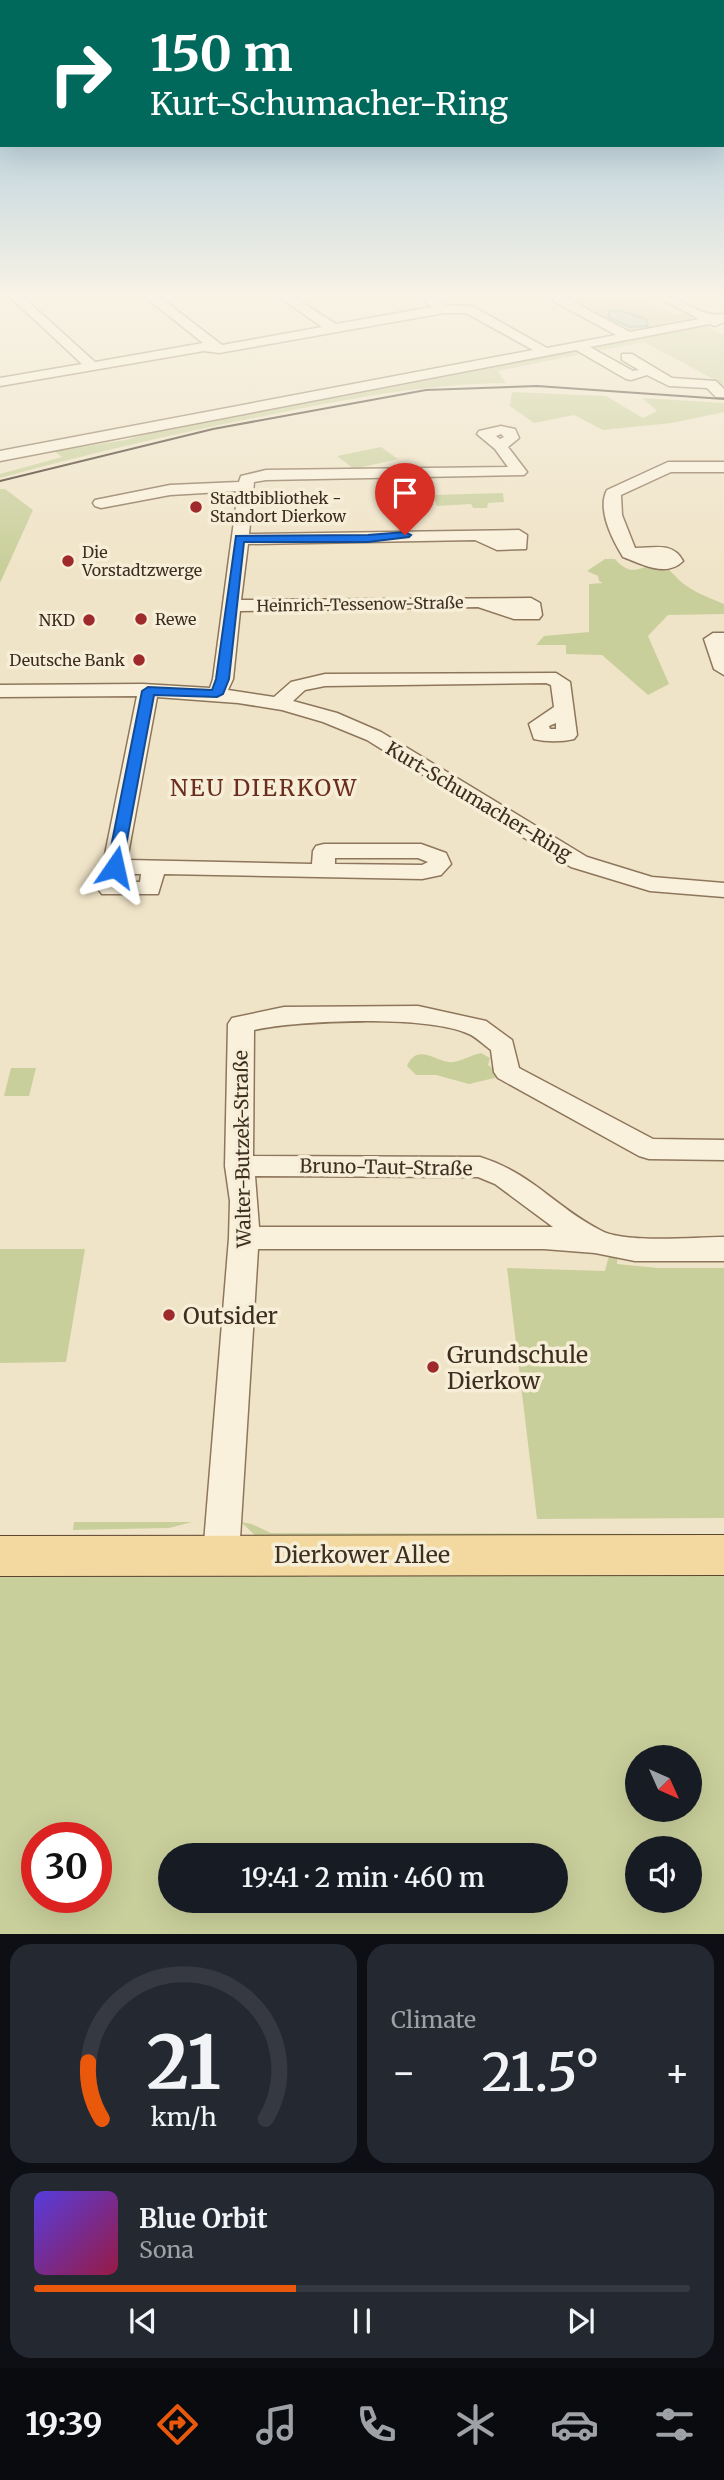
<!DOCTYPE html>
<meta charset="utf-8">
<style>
body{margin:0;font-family:Merriweather,serif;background:#242831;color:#f1f3f6;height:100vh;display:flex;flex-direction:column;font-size:26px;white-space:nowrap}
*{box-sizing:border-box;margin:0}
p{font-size:23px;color:#9ea1a6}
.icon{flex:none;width:38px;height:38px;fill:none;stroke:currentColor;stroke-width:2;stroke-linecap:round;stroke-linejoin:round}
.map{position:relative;height:1934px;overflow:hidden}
.drawer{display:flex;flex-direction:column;gap:10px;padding:10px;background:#0d0f14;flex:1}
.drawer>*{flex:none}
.hud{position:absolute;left:0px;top:0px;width:724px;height:147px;box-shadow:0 7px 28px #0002;background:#00695c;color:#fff;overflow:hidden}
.needle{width:46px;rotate:135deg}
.fabs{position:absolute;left:625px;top:1745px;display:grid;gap:14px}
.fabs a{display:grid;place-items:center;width:77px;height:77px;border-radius:50%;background:#171b24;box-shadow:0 7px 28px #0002;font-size:35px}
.speed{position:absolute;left:21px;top:1822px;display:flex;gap:14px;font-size:35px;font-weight:700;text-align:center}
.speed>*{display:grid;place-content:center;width:91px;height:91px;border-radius:50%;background:#171b24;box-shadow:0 7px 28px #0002;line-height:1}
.speed .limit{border:10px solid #d22;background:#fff;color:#111}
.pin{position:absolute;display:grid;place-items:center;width:60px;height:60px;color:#fff;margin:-72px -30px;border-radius:50% 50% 50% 0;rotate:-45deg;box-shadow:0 0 7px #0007}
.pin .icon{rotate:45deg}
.me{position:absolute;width:77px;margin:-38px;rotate:11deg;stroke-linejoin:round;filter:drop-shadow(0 0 5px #0008)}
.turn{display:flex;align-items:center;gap:24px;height:147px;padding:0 35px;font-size:32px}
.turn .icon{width:91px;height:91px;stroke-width:2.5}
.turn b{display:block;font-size:49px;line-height:60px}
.big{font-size:52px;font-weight:600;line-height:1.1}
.drawer .card{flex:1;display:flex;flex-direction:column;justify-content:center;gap:10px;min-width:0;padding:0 24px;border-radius:21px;background:#242831}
.drawer .dial{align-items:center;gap:0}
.dial svg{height:182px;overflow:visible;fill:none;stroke:#363941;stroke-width:7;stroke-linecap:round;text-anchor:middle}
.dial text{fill:#f1f3f6;stroke:none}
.song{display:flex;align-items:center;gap:21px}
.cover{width:84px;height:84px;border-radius:10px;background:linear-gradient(135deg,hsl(250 70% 55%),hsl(340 70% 35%))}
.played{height:7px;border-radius:4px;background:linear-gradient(90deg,#ea580c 40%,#363941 40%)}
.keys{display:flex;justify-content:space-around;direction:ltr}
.heat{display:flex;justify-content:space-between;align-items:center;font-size:38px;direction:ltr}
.drawer .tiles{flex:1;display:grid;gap:10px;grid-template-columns:1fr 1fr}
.card:last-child{grid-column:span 2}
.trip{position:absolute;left:158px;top:1843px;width:410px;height:70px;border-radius:35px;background:#171b24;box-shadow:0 7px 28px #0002;font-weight:600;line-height:70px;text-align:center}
.menu{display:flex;height:112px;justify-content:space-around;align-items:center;background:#090b0e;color:#9ea1a6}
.menu .icon{width:49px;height:49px}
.menu .selected{color:#ea580c}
.menu b{font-size:32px;color:#f1f3f6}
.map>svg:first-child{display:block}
</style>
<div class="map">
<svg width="724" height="1934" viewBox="0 0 724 1934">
<rect width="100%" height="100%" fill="#f0e4c8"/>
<path fill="#c9cf9b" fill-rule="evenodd" d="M 556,296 L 636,296 L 675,315 L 686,313 L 652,298 L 658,297 L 699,318 L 665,323 L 679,331 L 707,327 L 724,335 L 724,392 L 717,381 L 644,342 L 593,352 L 590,348 L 643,338 L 630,331 L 622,332 Z
M 579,350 L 577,352 L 581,354 L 498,371 L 506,383 C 427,384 352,398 274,414 C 181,432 92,453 0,478 L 0,474 L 62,457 L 54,451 L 126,440 L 153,432 Z
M 512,392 L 606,396 L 643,418 L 657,411 L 642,398 L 724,403 L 724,412 L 672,423 L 603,430 L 574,415 L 534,423 L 510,406 Z
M 381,447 L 398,459 L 354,469 L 337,456 Z
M 0,489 L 5,489 L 33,510 L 0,583 Z
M 503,493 L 504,502 L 488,503 L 487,508 L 473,508 L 471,504 L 437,506 L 433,495 Z
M 605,559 L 615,559 C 634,581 641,562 661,566 C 668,567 674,575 679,580 C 692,592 708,597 724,604 L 724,614 L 668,615 L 648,636 L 669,684 L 648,695 L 602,655 L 566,654 L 566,645 L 536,645 L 544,636 L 589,632 L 589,584 L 603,583 L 599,581 L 598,576 L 587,571 Z
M 481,1053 L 490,1058 L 488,1065 L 503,1076 L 469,1084 L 436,1075 L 416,1075 L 407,1066 C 418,1041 438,1064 453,1062 C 462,1061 471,1055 481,1053 Z
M 11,1068 L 36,1068 L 29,1096 L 4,1096 Z
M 0,1249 L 85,1249 L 66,1362 L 0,1363 Z
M 610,1252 L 618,1253 L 617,1264 L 658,1268 L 724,1268 L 724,1518 L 537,1519 L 507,1268 L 605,1271 Z
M 74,1522 L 192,1522 L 169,1528 L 73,1530 Z
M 241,1522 L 252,1524 L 271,1533 L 695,1534 L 724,1535 L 724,1541 L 259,1539 Z
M 724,1566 L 724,1934 L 0,1934 L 0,1567 L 273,1569 L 311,1577 ZM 637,1757 L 690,1757 L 690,1810 L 637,1810 ZM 37,1838 L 96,1838 L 96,1897 L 37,1897 ZM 637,1848 L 690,1848 L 690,1900 L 637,1900 ZM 170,1855 L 555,1855 L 555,1900 L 170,1900 Z"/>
<path fill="#a9c4bc" stroke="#6f938a" stroke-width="2" d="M 619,310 L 646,319 L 648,326 L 629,327 L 608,317 L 610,311 Z"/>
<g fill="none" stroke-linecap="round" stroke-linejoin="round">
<defs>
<path id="minor" d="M 9,296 L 22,296 L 95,362 L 203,343 L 144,296 L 158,296 L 222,345 L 322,327 L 278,296 L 292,296 L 336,324 L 432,307 L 425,302 L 431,298 L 446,305 L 472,306 L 547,348 L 616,335 L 553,301 L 552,296 L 562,296 L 630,332 L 699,319 L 656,296 C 683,296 701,319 724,314 L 724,322 L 715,326 L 710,324 L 590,347 L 633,371 L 639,370 L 622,360 L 622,354 L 632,354 L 672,378 L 716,381 L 724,389 L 724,397 L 716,397 L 707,388 L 669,386 L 647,375 L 631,380 L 626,379 L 576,350 L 0,461 L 0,451 L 533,350 L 466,313 L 444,313 L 219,353 L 204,351 L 0,386 L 0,378 L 82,364 Z
M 501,426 L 515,429 L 519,438 L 508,447 L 527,472 L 524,475 L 266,480 L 254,482 L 249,534 L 519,530 L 527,535 L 526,549 L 497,550 L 475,540 L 248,544 L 241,600 L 531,598 L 540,603 L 542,615 L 539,619 L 514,619 L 478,607 L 240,611 L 233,679 L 228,690 L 274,697 L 291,682 L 325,674 L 556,673 L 570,682 L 577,735 L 574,739 C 562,742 546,742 534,739 L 529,724 L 554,707 L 551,685 L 546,683 L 325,686 L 305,690 L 293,701 L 337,713 L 381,732 L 587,857 L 652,877 L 724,883 L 724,897 L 650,891 L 571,867 L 367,740 L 323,722 L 282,710 L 238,703 L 157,697 L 127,860 L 312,864 L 313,851 L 316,846 L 324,844 L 421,844 L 446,853 L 451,864 L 441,875 L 422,879 L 164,874 L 158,894 L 102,894 L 98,889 L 137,696 L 0,697 L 0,685 L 143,684 L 210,688 L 213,679 L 238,491 L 170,495 L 101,508 L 95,506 L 93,503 L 95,500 L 170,485 L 239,482 L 241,476 L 266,470 L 508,467 L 495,449 L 477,434 L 479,431 ZM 501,434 L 504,437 L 500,439 L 496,436 ZM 556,723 L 556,729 L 550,729 L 549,726 ZM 335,858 L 418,858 L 428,862 L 422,865 L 335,864 ZM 124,874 L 141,874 L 140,882 L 123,882 Z
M 668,462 L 724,462 L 724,472 L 671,472 L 621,495 L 622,515 L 635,548 C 655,548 673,542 683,561 C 666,578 642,564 623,557 C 612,539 597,509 607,490 Z
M 713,633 L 724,633 L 724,675 L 714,669 L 704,639 Z
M 418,1006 L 486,1021 L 512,1040 L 519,1068 L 653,1139 L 724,1140 L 724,1160 L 649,1159 L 639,1156 L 498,1078 L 494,1072 L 491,1050 C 484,1045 476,1037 469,1034 C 427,1015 300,1020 254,1030 L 253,1156 L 480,1157 C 532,1173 555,1207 600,1230 C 624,1244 694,1237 724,1237 L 724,1261 L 635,1261 L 595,1253 L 544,1249 L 258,1249 L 239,1555 L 233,1566 L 221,1571 L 209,1566 L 203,1555 L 229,1238 L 230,1201 L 225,1166 L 228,1024 L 232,1018 L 284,1007 ZM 255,1176 L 478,1177 L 495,1184 L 553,1227 L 259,1227 Z"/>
<path id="major" d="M 724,1535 L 724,1575 L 0,1576 L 0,1536 Z"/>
</defs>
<use href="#minor" stroke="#8d765c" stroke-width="3"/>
<use href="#major" stroke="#5b4430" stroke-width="2"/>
<use href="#minor" fill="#faf1dc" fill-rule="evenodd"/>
<use href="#major" fill="#f3d9a0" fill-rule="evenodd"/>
<path stroke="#3d2e20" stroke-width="2" d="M 0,481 L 213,429 L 426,390 L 537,386 L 724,399"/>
</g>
<linearGradient id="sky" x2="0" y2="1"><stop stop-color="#8fbad6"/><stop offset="0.52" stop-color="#f8f3e6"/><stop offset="1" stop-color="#f8f3e6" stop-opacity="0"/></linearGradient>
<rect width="724" height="567" fill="url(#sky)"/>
<path fill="#1a73e8" stroke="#114b97" stroke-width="2" d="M 405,532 L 411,535 L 409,537 L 368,542 L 244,542 L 229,679 L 223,694 L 217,697 L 154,695 L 122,867 L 115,871 L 109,870 L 107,867 L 142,691 L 148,687 L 212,690 L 216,679 L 236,536 L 368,535 Z"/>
<g fill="#9e2a2b" stroke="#f7eed8" stroke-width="2.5">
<circle cx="196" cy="507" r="7"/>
<circle cx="68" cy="561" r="7"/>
<circle cx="141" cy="619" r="7"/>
<circle cx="89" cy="620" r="7"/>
<circle cx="139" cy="660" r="7"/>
<circle cx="169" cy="1315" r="7"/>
<circle cx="433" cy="1367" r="7"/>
</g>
<g text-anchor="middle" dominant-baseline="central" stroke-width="7" stroke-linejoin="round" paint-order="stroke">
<g font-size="16" fill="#3d2e20" stroke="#f7eed8" text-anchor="start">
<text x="210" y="498">Stadtbibliothek -<tspan x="210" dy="18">Standort Dierkow</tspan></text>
<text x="82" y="552">Die<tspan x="82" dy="18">Vorstadtzwerge</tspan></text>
<text x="155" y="619">Rewe</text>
<text x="75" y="620" text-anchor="end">NKD</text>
<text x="125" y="660" text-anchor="end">Deutsche Bank</text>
</g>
<g font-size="16" fill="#3d2e20" stroke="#f7eed8">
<text transform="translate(360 604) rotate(-1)">Heinrich-Tessenow-Straße</text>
</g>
<g font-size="19" fill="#3d2e20" stroke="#f7eed8">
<text transform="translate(479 801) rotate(31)">Kurt-Schumacher-Ring</text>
<text transform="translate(242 1149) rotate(-91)">Walter-Butzek-Straße</text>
<text transform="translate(386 1167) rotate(1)">Bruno-Taut-Straße</text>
</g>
<g font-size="23" letter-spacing="2" fill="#6b2e1e" stroke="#f7eed8">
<text x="264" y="787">NEU DIERKOW</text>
</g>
<g font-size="23" fill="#3d2e20" stroke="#f7eed8" text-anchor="start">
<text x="183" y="1315">Outsider</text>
<text x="447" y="1354">Grundschule<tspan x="447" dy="26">Dierkow</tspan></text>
</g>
<g font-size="23" fill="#3d2e20" stroke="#f7eed8">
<text x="362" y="1554">Dierkower Allee</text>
</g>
</g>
</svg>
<div class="fabs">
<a><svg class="needle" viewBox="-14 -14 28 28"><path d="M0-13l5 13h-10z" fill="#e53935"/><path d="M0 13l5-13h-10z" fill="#9ea1a6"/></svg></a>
<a><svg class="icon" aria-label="sound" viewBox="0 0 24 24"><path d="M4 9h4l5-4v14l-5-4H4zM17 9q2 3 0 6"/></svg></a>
</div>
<div class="speed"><div class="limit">30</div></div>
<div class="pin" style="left:405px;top:535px;background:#d93025"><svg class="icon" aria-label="arrive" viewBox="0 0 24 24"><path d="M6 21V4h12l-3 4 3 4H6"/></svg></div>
<svg class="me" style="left:115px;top:867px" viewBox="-20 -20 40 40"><path d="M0-17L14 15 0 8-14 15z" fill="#1a73e8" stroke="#fff" stroke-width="4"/></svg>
<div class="trip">19:41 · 2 min · 460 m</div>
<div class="hud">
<div class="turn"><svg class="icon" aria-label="right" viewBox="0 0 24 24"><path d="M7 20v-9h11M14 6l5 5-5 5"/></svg><div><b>150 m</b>Kurt-Schumacher-Ring</div></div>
</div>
</div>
<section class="drawer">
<div class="tiles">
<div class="card dial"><svg viewBox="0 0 100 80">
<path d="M14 69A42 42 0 1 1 86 69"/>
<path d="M14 69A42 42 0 0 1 8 44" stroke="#ea580c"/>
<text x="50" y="56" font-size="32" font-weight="700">21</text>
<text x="50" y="72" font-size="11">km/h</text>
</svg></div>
<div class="card"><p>Climate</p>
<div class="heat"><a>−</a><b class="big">21.5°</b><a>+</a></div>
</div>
<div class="card">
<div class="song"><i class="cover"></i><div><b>Blue Orbit</b><p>Sona</p></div></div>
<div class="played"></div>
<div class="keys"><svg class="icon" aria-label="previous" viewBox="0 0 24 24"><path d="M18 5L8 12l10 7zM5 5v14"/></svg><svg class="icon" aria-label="pause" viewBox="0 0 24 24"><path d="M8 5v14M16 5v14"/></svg><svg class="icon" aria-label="next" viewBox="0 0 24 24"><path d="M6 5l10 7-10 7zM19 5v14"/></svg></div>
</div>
</div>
</section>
<nav class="menu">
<b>19:39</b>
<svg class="icon selected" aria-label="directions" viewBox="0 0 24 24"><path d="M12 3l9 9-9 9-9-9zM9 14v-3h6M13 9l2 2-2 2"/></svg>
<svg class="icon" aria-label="music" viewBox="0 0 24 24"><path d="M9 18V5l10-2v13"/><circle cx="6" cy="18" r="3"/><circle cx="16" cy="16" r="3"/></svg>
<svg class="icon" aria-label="phone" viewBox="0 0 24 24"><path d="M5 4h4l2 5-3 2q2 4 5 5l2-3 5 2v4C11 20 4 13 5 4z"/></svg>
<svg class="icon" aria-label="climate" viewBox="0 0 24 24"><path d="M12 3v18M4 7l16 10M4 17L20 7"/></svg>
<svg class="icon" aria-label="car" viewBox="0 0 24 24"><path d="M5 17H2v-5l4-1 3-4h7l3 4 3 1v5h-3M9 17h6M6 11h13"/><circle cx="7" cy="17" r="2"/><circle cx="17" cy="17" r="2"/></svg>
<svg class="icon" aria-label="filters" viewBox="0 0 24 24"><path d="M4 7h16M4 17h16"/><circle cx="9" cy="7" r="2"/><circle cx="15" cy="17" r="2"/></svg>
</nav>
